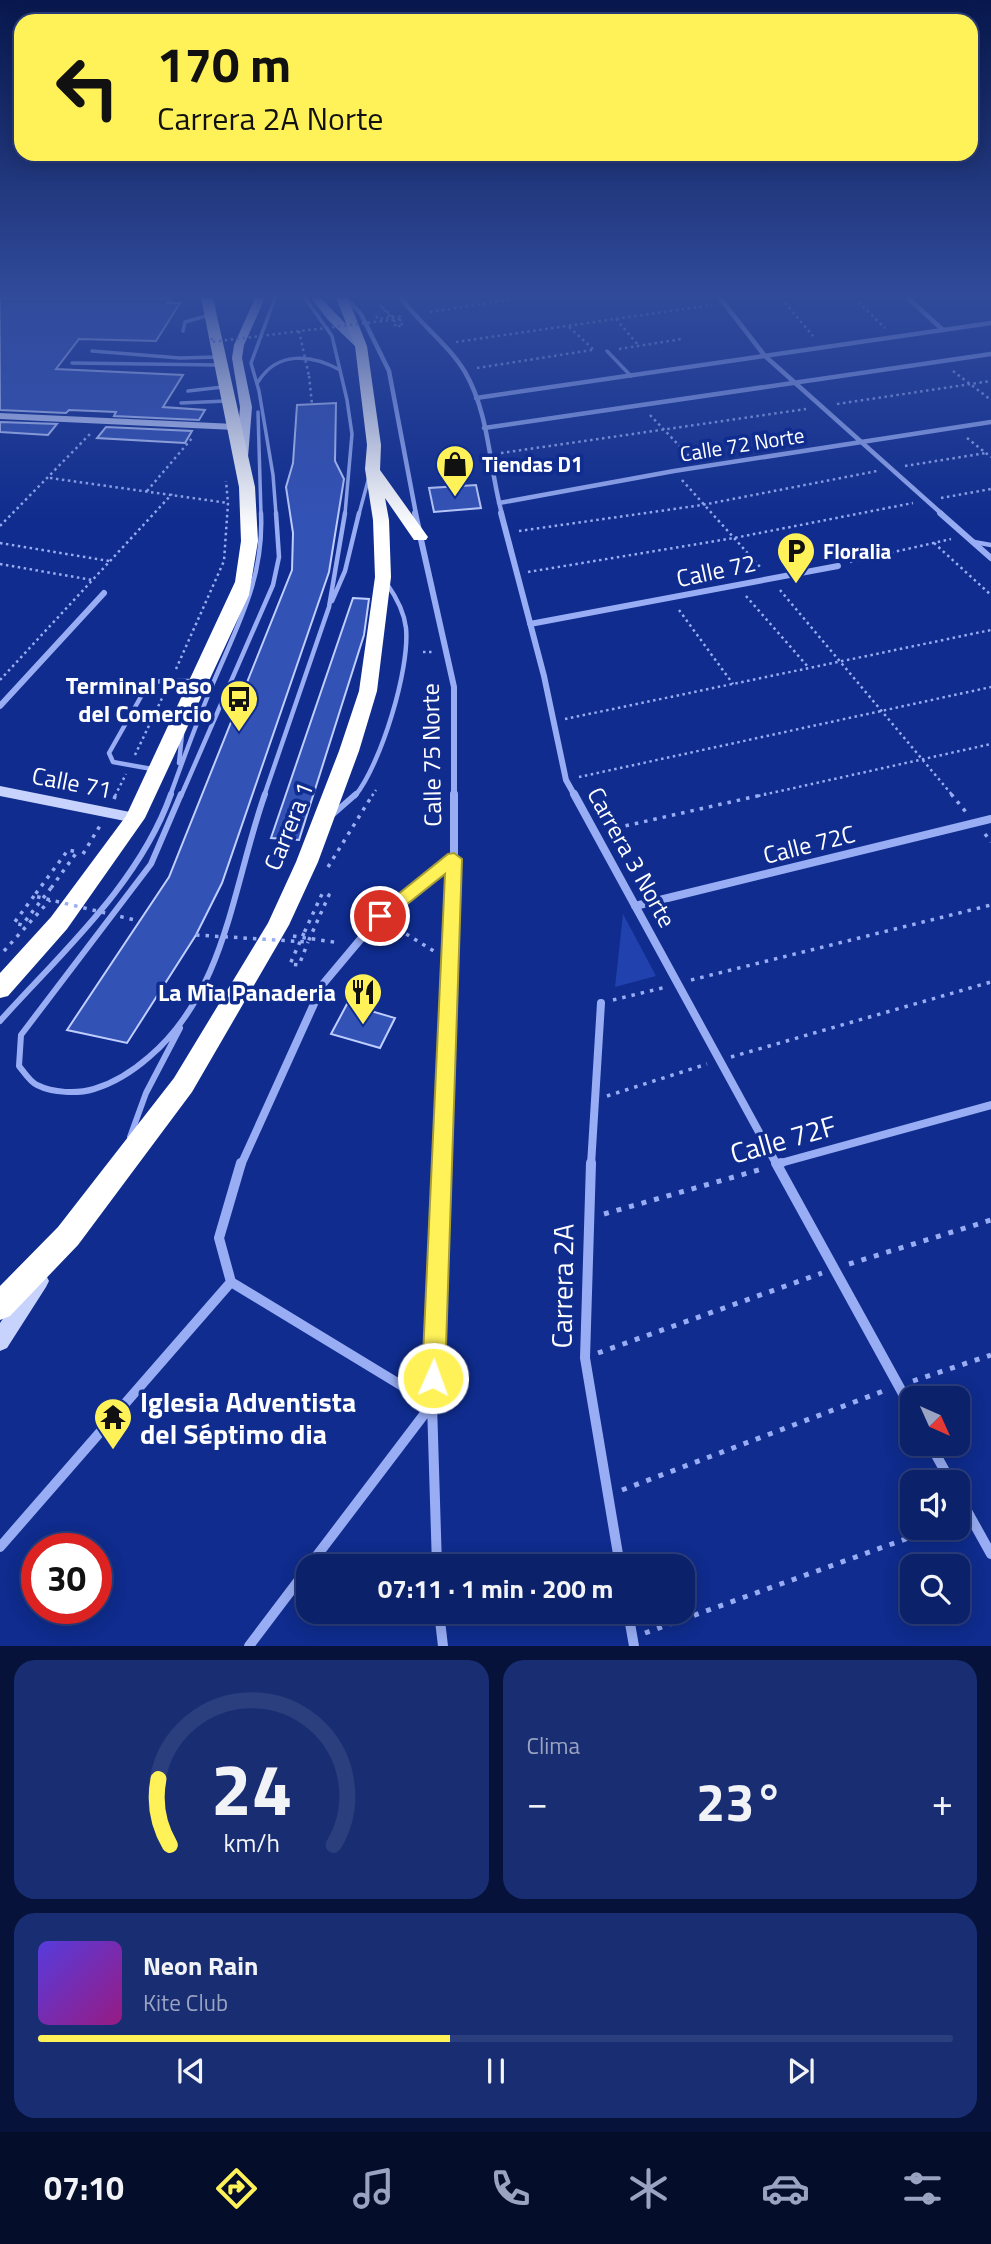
<!DOCTYPE html>
<html lang="es">
<meta charset="utf-8">
<style>
body{margin:0;font-family:"Titillium Web",sans-serif;background:#192e72;color:#f1f3f6;height:100vh;display:flex;flex-direction:column;font-size:26px;white-space:nowrap}
*{box-sizing:border-box;margin:0}
p{font-size:23px;color:#9aa3c1}
.icon{flex:none;width:38px;height:38px;fill:none;stroke:currentColor;stroke-width:2;stroke-linecap:round;stroke-linejoin:round}
.map{position:relative;height:1646px;overflow:hidden}
.details{display:flex;flex-direction:column;gap:14px;padding:14px;background:#06123a;flex:1}
.details>*{flex:none}
.guide{position:absolute;left:14px;top:14px;width:964px;height:147px;border-radius:21px;box-shadow:0 4px 18px #0003,0 0 0 2px #2b3e7e;background:#fff259;color:#111;overflow:hidden}
.needle{width:46px;rotate:135deg}
.tools{position:absolute;left:900px;top:1386px;display:grid;gap:14px}
.tools a{display:grid;place-items:center;width:70px;height:70px;border-radius:14px;background:#0b216a;box-shadow:0 4px 18px #0003,0 0 0 2px #2b3e7e;font-size:35px}
.speed{position:absolute;left:21px;top:1533px;display:flex;gap:14px;font-size:35px;font-weight:700;text-align:center}
.speed>*{display:grid;place-content:center;width:91px;height:91px;border-radius:50%;background:#0b216a;box-shadow:0 4px 18px #0003,0 0 0 2px #2b3e7e;line-height:1}
.speed .limit{border:10px solid #d22;background:#fff;color:#111}
.pin{position:absolute;display:grid;place-items:center;width:60px;height:60px;color:#fff;margin:-30px;border:4px solid #fff;border-radius:50%;box-shadow:0 2px 7px #0007}
.me{position:absolute;width:77px;margin:-38px;rotate:2deg;stroke-linejoin:round;filter:drop-shadow(0 0 5px #0008)}
.turn{display:flex;align-items:center;gap:24px;height:147px;padding:0 28px;font-size:32px}
.turn .icon{width:91px;height:91px;stroke-width:2.5}
.turn b{display:block;font-size:49px;line-height:60px}
.big{font-size:52px;font-weight:700;line-height:1.1}
.details .card{flex:1;display:flex;flex-direction:column;justify-content:center;gap:10px;min-width:0;padding:0 24px;border-radius:21px;background:#192e72}
.details .dial{align-items:center;gap:0}
.dial svg{height:182px;overflow:visible;fill:none;stroke:#2b3e7e;stroke-width:7;stroke-linecap:round;text-anchor:middle}
.dial text{fill:#f1f3f6;stroke:none}
.song{display:flex;align-items:center;gap:21px}
.cover{width:84px;height:84px;border-radius:10px;background:linear-gradient(135deg,hsl(250 70% 55%),hsl(310 70% 35%))}
.played{height:7px;border-radius:4px;background:linear-gradient(90deg,#fff259 45%,#2b3e7e 45%)}
.keys{display:flex;justify-content:space-around;direction:ltr}
.heat{display:flex;justify-content:space-between;align-items:center;font-size:38px;direction:ltr}
.details .tiles{flex:1;display:grid;gap:14px;grid-template-columns:1fr 1fr}
.card:last-child{grid-column:span 2}
.trip{position:absolute;left:296px;top:1554px;width:399px;height:70px;border-radius:21px;background:#0b216a;box-shadow:0 4px 18px #0003,0 0 0 2px #2b3e7e;font-weight:700;line-height:70px;text-align:center}
.tab-bar{display:flex;height:112px;justify-content:space-around;align-items:center;background:#040d2a;color:#9aa3c1}
.tab-bar .icon{width:49px;height:49px}
.tab-bar .on{color:#fff259}
.tab-bar b{font-size:32px;color:#f1f3f6}
.map>svg:first-child{display:block}
</style>
<div class="map">
<svg width="991" height="1646" viewBox="0 0 991 1646">
<rect width="100%" height="100%" fill="#0f2c8e"/>
<path fill="#2142ae" d="M 623,914 L 656,976 L 615,987 Z"/>
<path fill="#3352b6" stroke="#bfcefe" stroke-width="2" d="M 0,298 L 172,298 L 168,303 L 180,303 L 156,341 L 79,339 L 56,369 L 183,375 L 163,407 L 205,410 L 199,420 L 114,416 L 116,412 L 69,410 L 66,413 L 0,410 Z
M 336,403 L 335,461 L 344,479 L 329,572 L 222,883 L 196,935 L 127,1043 L 67,1030 L 169,877 L 292,570 L 293,533 L 286,487 L 293,463 L 297,405 Z
M 0,422 L 57,424 L 48,435 L 0,432 Z
M 106,427 L 192,431 L 185,443 L 97,438 Z
M 476,485 L 481,508 L 434,512 L 429,488 Z
M 353,598 L 369,599 L 364,635 L 299,840 L 271,838 Z
M 347,1004 L 395,1018 L 380,1048 L 331,1034 Z"/>
<g fill="none" stroke-linecap="round" stroke-linejoin="round">
<path stroke="#98adf3" stroke-width="2.5" stroke-dasharray="2.5 3.5" stroke-linecap="butt" d="M 781,298 L 813,336
M 854,298 L 885,328
M 430,312 L 521,298
M 376,316 L 378,319 L 402,316
M 616,319 L 639,346
M 396,326 L 393,321 L 402,320 L 400,317
M 569,327 L 594,350
M 456,342 L 712,305
M 619,349 L 682,339
M 477,368 L 592,350
M 953,371 L 991,400
M 309,376 L 312,404
M 837,404 L 991,381
M 650,415 L 691,458
M 967,438 L 991,457
M 501,453 L 806,409
M 905,466 L 986,453
M 50,478 L 228,503
M 682,480 L 761,568
M 147,491 L 193,437
M 941,498 L 991,489
M 0,526 L 92,432
M 519,531 L 702,505 L 877,471
M 0,543 L 109,561
M 934,543 L 991,595
M 850,562 L 951,539
M 0,564 L 92,580
M 528,572 L 734,538 L 913,503
M 780,590 L 953,796
M 746,596 L 809,668
M 679,610 L 733,684
M 423,652 L 435,652
M 176,669 L 224,561 L 228,503 L 226,481
M 0,680 L 172,494
M 565,719 L 991,630
M 135,755 L 165,692
M 579,777 L 991,687
M 115,796 L 126,774
M 372,796 L 376,790
M 758,796 L 991,744"/>
<path stroke="#98adf3" stroke-width="3.5" stroke-dasharray="3.5 6" stroke-linecap="butt" d="M 951,794 L 966,812
M 114,799 L 116,794
M 607,830 L 766,794
M 985,834 L 991,842
M 83,854 L 101,824
M 328,867 L 373,794
M 34,896 L 14,923 L 22,925 L 51,888
M 390,924 L 437,953
M 304,933 L 290,964 L 299,965 L 308,942
M 293,936 L 340,943
M 4,951 L 50,900
M 691,980 L 991,905
M 613,1000 L 666,987
M 731,1057 L 991,982
M 607,1096 L 707,1064"/>
<path stroke="#98adf3" stroke-width="5" stroke-dasharray="5 8" stroke-linecap="butt" d="M 604,1214 L 762,1169
M 849,1264 L 991,1220
M 598,1353 L 822,1273
M 913,1381 L 991,1355
M 622,1490 L 886,1390
M 645,1633 L 936,1528"/>
<path stroke="#98adf3" stroke-width="3.5" d="M 275,298 L 251,363 L 259,391 L 273,475 L 276,514
M 305,298 L 332,336 L 347,400 L 352,434 L 345,514
M 183,331 L 185,322 L 210,315
M 92,351 L 180,358 L 217,357
M 607,351 L 631,376
M 72,363 L 219,365
M 258,382 C 277,351 311,354 340,370
M 188,391 L 223,387
M 181,403 L 226,401
M 258,412 L 261,514
M 359,514 L 369,477"/>
<path stroke="#98adf3" stroke-width="4.5" d="M 974,542 L 991,545
M 332,601 L 345,571 L 359,513
M 179,763 L 182,734
M 152,769 L 113,762 L 109,753 L 147,686 L 160,681 L 194,681
M 170,796 C 184,757 198,719 214,681 C 239,622 264,578 261,513
M 181,796 L 273,585 L 279,557 L 276,513
M 264,796 L 329,607 L 345,513
M 355,796 C 381,764 410,669 406,628 C 404,611 397,598 387,584"/>
<path stroke="#98adf3" stroke-width="6" d="M 181,794 L 151,864 L 21,1035 L 19,1066 C 24,1072 30,1082 37,1085 C 53,1093 77,1094 94,1089 C 114,1083 133,1071 149,1057 C 226,992 233,884 265,794
M 332,815 L 356,794
M 0,1021 C 62,952 139,884 171,794
M 130,1137 L 146,1093 L 180,1028"/>
<path stroke="#98adf3" stroke-width="4.5" d="M 346,298 L 361,314 L 389,371 L 416,514
M 401,298 C 420,324 448,344 465,372 C 490,415 489,468 502,514
M 720,298 L 765,356 L 942,514
M 908,298 L 943,330
M 476,398 L 991,323
M 484,428 L 991,354
M 499,503 L 674,471 L 991,422"/>
<path stroke="#98adf3" stroke-width="6" d="M 415,513 L 454,687 L 454,796
M 501,513 L 544,676 L 566,780 L 575,796
M 940,513 L 991,558
M 530,624 L 838,566
M 0,706 L 104,593"/>
<path stroke="#98adf3" stroke-width="8" d="M 574,794 L 777,1165
M 635,906 L 991,819
M 777,1164 L 991,1105
M 241,1165 L 323,984 L 380,916 L 454,859
M 442,1165 L 454,859 L 454,794
M 591,1165 L 601,1003"/>
<path stroke="#98adf3" stroke-width="10" d="M 591,1163 L 585,1358 L 620,1566
M 776,1163 L 912,1410
M 777,1164 L 781,1163
M 231,1282 L 219,1238 L 241,1163
M 231,1282 L 432,1404 L 309,1566
M 930,1444 L 951,1482
M 957,1493 L 991,1554
M 0,1547 L 231,1282
M 437,1566 L 432,1404 L 442,1163
M 439,1612 L 443,1646
M 628,1612 L 634,1646
M 249,1646 L 308,1568"/>
<path fill="#c7d3fd" fill-rule="evenodd" d="M 0,413 L 235,424 L 240,427 L 235,430 L 0,419 Z
M 0,786 L 135,813 L 142,818 L 135,823 L 0,796 Z
M 39,1272 L 46,1275 L 49,1281 L 46,1287 L 7,1348 L 0,1351 L 0,1323 L 32,1275 Z"/>
<path fill="#e3e8ff" fill-rule="evenodd" d="M 255,298 L 265,298 L 244,345 L 242,358 L 252,407 L 248,457 L 242,461 L 236,457 L 240,407 L 232,358 L 234,345 Z
M 311,298 L 321,298 L 365,344 L 365,348 L 357,348 L 328,320 Z"/>
<path fill="#fff" fill-rule="evenodd" d="M 201,298 L 213,298 L 255,487 L 258,541 L 249,595 L 145,818 L 67,929 L 8,996 L 0,998 L 0,973 L 51,917 L 126,816 L 235,582 L 241,541 L 239,487 Z
M 336,298 L 348,298 L 367,346 L 381,445 L 380,470 L 428,537 L 426,540 L 414,540 L 385,498 L 389,520 L 391,577 L 377,691 L 359,751 L 318,862 L 289,925 L 192,1092 L 78,1245 L 10,1316 L 0,1320 L 0,1286 L 58,1227 L 174,1078 L 268,923 L 296,862 L 339,751 L 359,691 L 375,577 L 373,520 L 365,469 L 367,445 L 355,346 Z"/>
<path stroke="#98adf3" stroke-width="2.5" stroke-dasharray="2.5 3.5" stroke-linecap="butt" d="M 393,317 L 380,305 L 393,320
M 299,331 L 309,376
M 212,338 L 211,342 L 399,319 L 403,326 L 396,326"/>
<path stroke="#98adf3" stroke-width="3.5" stroke-dasharray="3.5 6" stroke-linecap="butt" d="M 51,888 L 77,852 L 68,850 L 34,896 L 139,921
M 196,935 L 308,942 L 329,895 L 322,894 L 304,933"/>
</g>
<linearGradient id="sky" x2="0" y2="1"><stop stop-color="#08184e"/><stop offset="0.56" stop-color="#314b9b"/><stop offset="1" stop-color="#314b9b" stop-opacity="0"/></linearGradient>
<rect width="991" height="528" fill="url(#sky)"/>
<path fill="#fff259" stroke="#a69d3a" stroke-width="2" d="M 454,853 L 462,859 L 445,1378 L 441,1386 L 433,1389 L 425,1386 L 422,1378 L 445,874 L 386,921 L 374,921 L 371,916 L 448,854 Z"/>
<defs>
<symbol id="shop-pin" viewBox="-11 -11 22 30"><path d="M0 17L-7.5 6A9.5 9.5 0 1 1 7.5 6Z" fill="#fff259" stroke="#0f2c8e"/><path d="M-5-2.5h2.3a2.7 3.5 0 0 1 5.4 0H5L5.5 6h-11ZM-1.5-2.5h3a1.5 2.3 0 0 0-3 0Z" fill="#111"/></symbol>
<symbol id="parking-pin" viewBox="-11 -11 22 30"><path d="M0 17L-7.5 6A9.5 9.5 0 1 1 7.5 6Z" fill="#fff259" stroke="#0f2c8e"/><path d="M-3.5-5.5H1a3.5 3.5 0 0 1 0 7H-1V5.5H-3.5ZM-1-3.4V-.6H.8a1.4 1.4 0 0 0 0-2.8Z" fill="#111"/></symbol>
<symbol id="bus-pin" viewBox="-11 -11 22 30"><path d="M0 17L-7.5 6A9.5 9.5 0 1 1 7.5 6Z" fill="#fff259" stroke="#0f2c8e"/><path d="M-5-6H5V4H4V6H2V4H-2V6H-4V4H-5ZM-3.5-4V0h7V-4ZM-3.5 1.2v1.5H-2V1.2ZM2 1.2v1.5H3.5V1.2Z" fill="#111"/></symbol>
<symbol id="restaurant-pin" viewBox="-11 -11 22 30"><path d="M0 17L-7.5 6A9.5 9.5 0 1 1 7.5 6Z" fill="#fff259" stroke="#0f2c8e"/><path d="M-5-6h1v4h1v-4h1v4h1v-4h1v5L-1.5 .5V6h-2V.5L-5-1ZM5-6V6H3V1.5H1.5Q1.5-4 5-6Z" fill="#111"/></symbol>
<symbol id="temple-pin" viewBox="-11 -11 22 30"><path d="M0 17L-7.5 6A9.5 9.5 0 1 1 7.5 6Z" fill="#fff259" stroke="#0f2c8e"/><path d="M0-6L5-2H3V0L6.5 2.5H4V6H1.5V3h-3V6H-4V2.5H-6.5L-3 0V-2H-5Z" fill="#111"/></symbol>
</defs>
<g fill-rule="evenodd">
<use href="#shop-pin" x="433" y="442" width="44" height="60"/>
<use href="#parking-pin" x="774" y="529" width="44" height="60"/>
<use href="#bus-pin" x="217" y="677" width="44" height="60"/>
<use href="#restaurant-pin" x="341" y="970" width="44" height="60"/>
<use href="#temple-pin" x="91" y="1395" width="44" height="60"/>
</g>
<g text-anchor="middle" dominant-baseline="central" stroke-width="7" stroke-linejoin="round" paint-order="stroke">
<g font-size="21" fill="#fff" stroke="#0f2c8e">
<text transform="translate(742 444) rotate(-9)">Calle 72 Norte</text>
</g>
<g font-size="21" font-weight="bold" fill="#fff" stroke="#0f2c8e" text-anchor="start">
<text x="482" y="464">Tiendas D1</text>
<text x="823" y="551">Floralia</text>
</g>
<g font-size="24" fill="#fff" stroke="#0f2c8e">
<text transform="translate(716 570) rotate(-12)">Calle 72</text>
<text transform="translate(431 755) rotate(-91)">Calle 75 Norte</text>
<text transform="translate(72 782) rotate(11)">Calle 71</text>
<text transform="translate(288 826) rotate(-68)">Carrera 1</text>
<text transform="translate(809 844) rotate(-14)">Calle 72C</text>
<text transform="translate(632 857) rotate(61)">Carrera 3 Norte</text>
</g>
<g font-size="24" font-weight="bold" fill="#fff" stroke="#0f2c8e" text-anchor="end">
<text x="212" y="685">Terminal Paso<tspan x="212" dy="28">del Comercio</tspan></text>
<text x="336" y="992">La Mìa Panaderia</text>
</g>
<g font-size="28" fill="#fff" stroke="#0f2c8e">
<text transform="translate(783 1139) rotate(-16)">Calle 72F</text>
<text transform="translate(562 1286) rotate(-89)">Carrera 2A</text>
</g>
<g font-size="28" font-weight="bold" fill="#fff" stroke="#0f2c8e" text-anchor="start">
<text x="140" y="1401">Iglesia Adventista<tspan x="140" dy="32">del Séptimo dia</tspan></text>
</g>
</g>
</svg>
<div class="tools">
<a><svg class="needle" viewBox="-14 -14 28 28"><path d="M0-13l5 13h-10z" fill="#e53935"/><path d="M0 13l5-13h-10z" fill="#9aa3c1"/></svg></a>
<a><svg class="icon" aria-label="sound" viewBox="0 0 24 24"><path d="M4 9h4l5-4v14l-5-4H4zM17 9q2 3 0 6"/></svg></a>
<a><svg class="icon" aria-label="search" viewBox="0 0 24 24"><circle cx="10" cy="10" r="6"/><path d="M15 15l6 6"/></svg></a>
</div>
<div class="speed"><div class="limit">30</div></div>
<div class="pin" style="left:380px;top:916px;background:#d93025"><svg class="icon" aria-label="arrive" viewBox="0 0 24 24"><path d="M6 21V4h12l-3 4 3 4H6"/></svg></div>
<svg class="me" style="left:433px;top:1378px" viewBox="-20 -20 40 40"><circle r="17" fill="#fff259" stroke="#fff" stroke-width="3"/><path d="M0-11L8 9 0 5-8 9z" fill="#fff"/></svg>
<div class="trip">07:11 · 1 min · 200 m</div>
<div class="guide">
<div class="turn"><svg class="icon" aria-label="left" viewBox="0 0 24 24"><path d="M17 20v-9H6M10 6l-5 5 5 5"/></svg><div><b>170 m</b>Carrera 2A Norte</div></div>
</div>
</div>
<section class="details">
<div class="tiles">
<div class="card dial"><svg viewBox="0 0 100 80">
<path d="M14 69A42 42 0 1 1 86 69"/>
<path d="M14 69A42 42 0 0 1 9 40" stroke="#fff259"/>
<text x="50" y="56" font-size="32" font-weight="700">24</text>
<text x="50" y="72" font-size="11">km/h</text>
</svg></div>
<div class="card"><p>Clima</p>
<div class="heat"><a>−</a><b class="big">23°</b><a>+</a></div>
</div>
<div class="card">
<div class="song"><i class="cover"></i><div><b>Neon Rain</b><p>Kite Club</p></div></div>
<div class="played"></div>
<div class="keys"><svg class="icon" aria-label="previous" viewBox="0 0 24 24"><path d="M18 5L8 12l10 7zM5 5v14"/></svg><svg class="icon" aria-label="pause" viewBox="0 0 24 24"><path d="M8 5v14M16 5v14"/></svg><svg class="icon" aria-label="next" viewBox="0 0 24 24"><path d="M6 5l10 7-10 7zM19 5v14"/></svg></div>
</div>
</div>
</section>
<nav class="tab-bar">
<b>07:10</b>
<svg class="icon on" aria-label="directions" viewBox="0 0 24 24"><path d="M12 3l9 9-9 9-9-9zM9 14v-3h6M13 9l2 2-2 2"/></svg>
<svg class="icon" aria-label="music" viewBox="0 0 24 24"><path d="M9 18V5l10-2v13"/><circle cx="6" cy="18" r="3"/><circle cx="16" cy="16" r="3"/></svg>
<svg class="icon" aria-label="phone" viewBox="0 0 24 24"><path d="M5 4h4l2 5-3 2q2 4 5 5l2-3 5 2v4C11 20 4 13 5 4z"/></svg>
<svg class="icon" aria-label="climate" viewBox="0 0 24 24"><path d="M12 3v18M4 7l16 10M4 17L20 7"/></svg>
<svg class="icon" aria-label="car" viewBox="0 0 24 24"><path d="M5 17H2v-5l4-1 3-4h7l3 4 3 1v5h-3M9 17h6M6 11h13"/><circle cx="7" cy="17" r="2"/><circle cx="17" cy="17" r="2"/></svg>
<svg class="icon" aria-label="filters" viewBox="0 0 24 24"><path d="M4 7h16M4 17h16"/><circle cx="9" cy="7" r="2"/><circle cx="15" cy="17" r="2"/></svg>
</nav>
